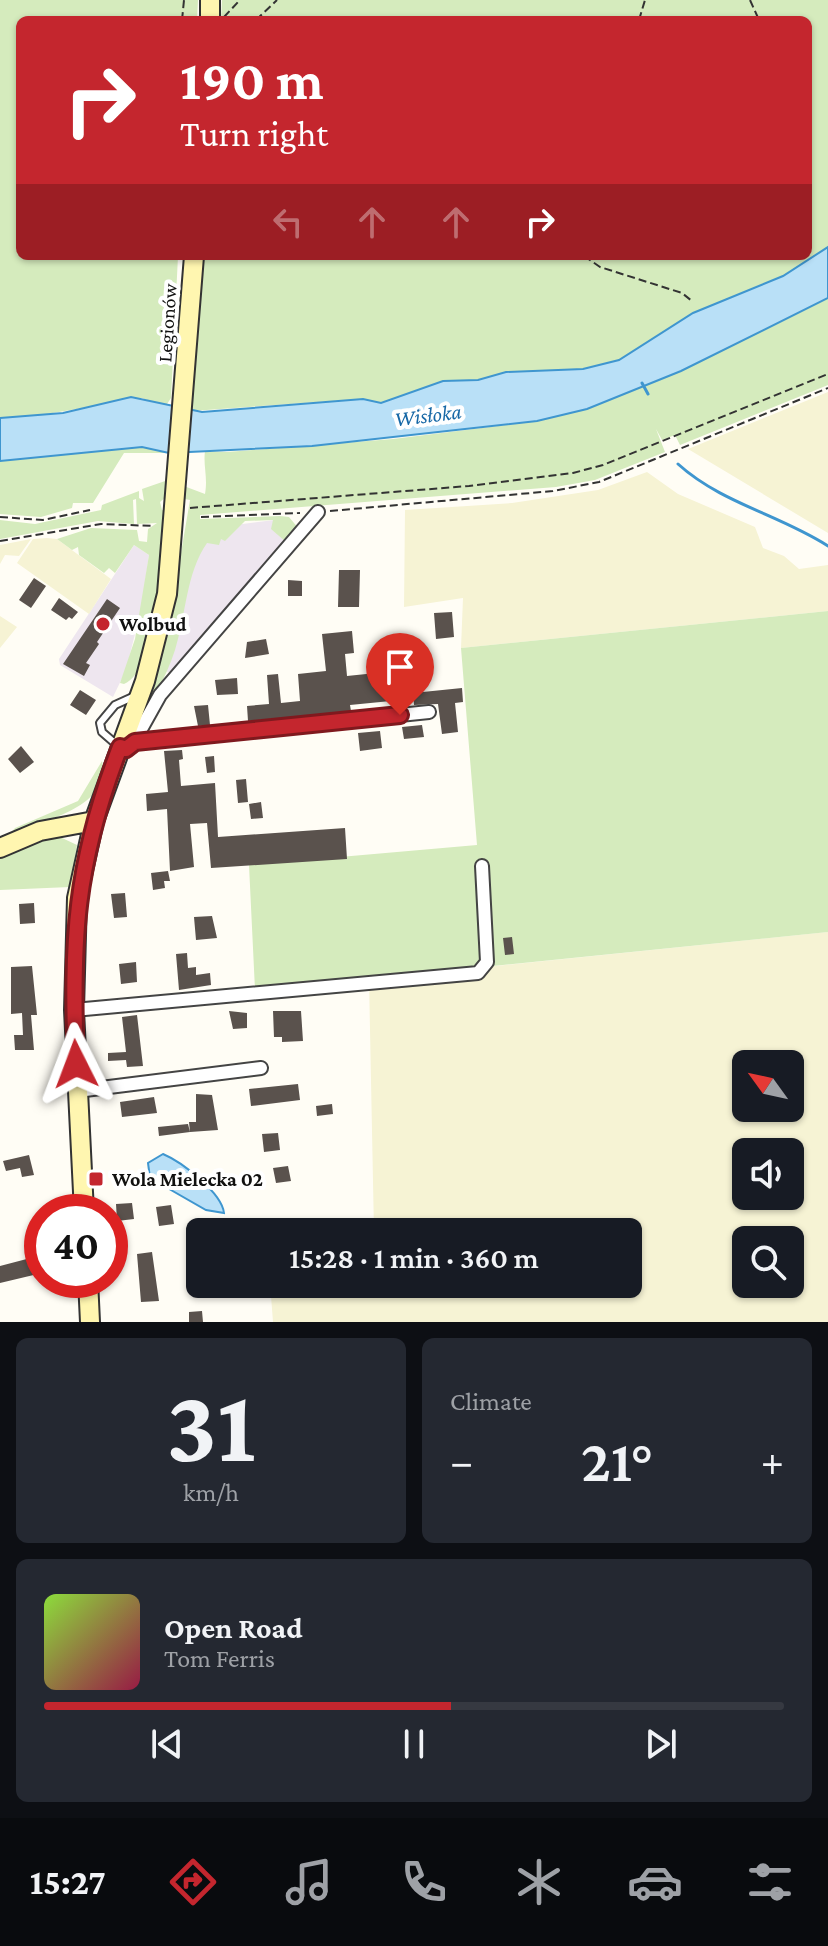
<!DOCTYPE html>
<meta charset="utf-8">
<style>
body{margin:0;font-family:"Crimson Pro",serif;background:#242831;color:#f1f3f6;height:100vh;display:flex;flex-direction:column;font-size:30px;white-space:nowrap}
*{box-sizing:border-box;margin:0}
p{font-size:26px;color:#9ea1a6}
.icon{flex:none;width:44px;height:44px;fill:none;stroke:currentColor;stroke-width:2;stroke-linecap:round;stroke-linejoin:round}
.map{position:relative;height:1322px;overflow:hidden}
.panel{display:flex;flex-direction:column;gap:16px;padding:16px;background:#0d0f14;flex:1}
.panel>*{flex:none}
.guide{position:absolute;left:16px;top:16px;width:796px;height:244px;border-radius:12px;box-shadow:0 2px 6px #0004;background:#c4262e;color:#fff;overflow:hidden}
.needle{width:52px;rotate:303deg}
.buttons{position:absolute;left:732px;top:1050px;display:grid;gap:16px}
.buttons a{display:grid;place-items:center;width:72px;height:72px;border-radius:12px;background:#171b24;box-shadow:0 2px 6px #0004;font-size:40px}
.speed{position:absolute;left:24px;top:1194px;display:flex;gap:16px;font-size:40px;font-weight:700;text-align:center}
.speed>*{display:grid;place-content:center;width:104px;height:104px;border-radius:50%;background:#171b24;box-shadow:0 2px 6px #0004;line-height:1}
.speed .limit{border:12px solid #d22;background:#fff;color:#111}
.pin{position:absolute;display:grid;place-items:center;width:68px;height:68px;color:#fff;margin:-82px -34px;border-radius:50% 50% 50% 0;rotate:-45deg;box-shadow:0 0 8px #0007}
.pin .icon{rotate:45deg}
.me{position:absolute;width:88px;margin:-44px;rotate:357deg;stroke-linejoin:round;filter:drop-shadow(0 0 6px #0008)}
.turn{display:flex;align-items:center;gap:28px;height:168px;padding:0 32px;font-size:36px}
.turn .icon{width:104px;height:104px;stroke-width:2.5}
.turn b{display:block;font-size:56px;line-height:68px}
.lanes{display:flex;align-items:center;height:76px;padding:0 32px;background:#0003;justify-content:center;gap:40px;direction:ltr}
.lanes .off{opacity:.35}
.big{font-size:60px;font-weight:600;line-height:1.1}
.panel .widget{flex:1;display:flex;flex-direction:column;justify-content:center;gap:12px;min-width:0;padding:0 28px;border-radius:12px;background:#242831}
.panel .dial{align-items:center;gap:0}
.dial b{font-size:104px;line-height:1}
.song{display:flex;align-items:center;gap:24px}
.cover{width:96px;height:96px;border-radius:12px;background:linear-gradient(135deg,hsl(90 70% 55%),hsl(340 70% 35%))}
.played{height:8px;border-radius:4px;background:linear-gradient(90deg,#c4262e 55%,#363941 55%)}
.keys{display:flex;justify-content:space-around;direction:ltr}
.heat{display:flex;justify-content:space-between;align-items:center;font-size:44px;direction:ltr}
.panel .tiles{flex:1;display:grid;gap:16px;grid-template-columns:1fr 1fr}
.widget:last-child{grid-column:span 2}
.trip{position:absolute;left:186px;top:1218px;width:456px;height:80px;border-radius:12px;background:#171b24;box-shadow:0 2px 6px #0004;font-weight:600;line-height:80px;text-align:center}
.menu{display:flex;height:128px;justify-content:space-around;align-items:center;background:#090b0e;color:#9ea1a6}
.menu .icon{width:56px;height:56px}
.menu .selected{color:#c4262e}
.menu b{font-size:36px;color:#f1f3f6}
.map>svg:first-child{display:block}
</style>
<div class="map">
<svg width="828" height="1322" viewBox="0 0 828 1322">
<rect width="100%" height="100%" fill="#fffdf5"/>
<path fill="#eee6ef" d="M 274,520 L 294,532 L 172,674 L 166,671 L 196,530 Z
M 134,545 L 149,555 L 141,610 L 126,670 L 113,697 L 60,665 L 59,659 Z"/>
<path fill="#f6f3d4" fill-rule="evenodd" d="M 828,392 L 828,533 L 688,449 Z
M 647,472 L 678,494 L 755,527 L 763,548 L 784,556 L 799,569 L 828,565 L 828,611 L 461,648 L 463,598 L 404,607 L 405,510 L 512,503 L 598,490 Z
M 47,538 L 57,539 L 111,579 L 89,614 L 17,563 L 33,539 Z
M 31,539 L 19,556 L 5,555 L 0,564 L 0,545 Z
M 0,616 L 17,627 L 0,648 Z
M 828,932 L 828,1322 L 273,1322 L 271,1296 L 378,1284 L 628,1284 L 628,1232 L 374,1232 L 369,979 ZM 746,1064 L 790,1064 L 790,1108 L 746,1108 ZM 746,1152 L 790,1152 L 790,1196 L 746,1196 ZM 746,1240 L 790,1240 L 790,1284 L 746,1284 Z"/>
<path fill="#d5ebbd" d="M 0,0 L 198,0 L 197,20 L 20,20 L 20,256 L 178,256 L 171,398 L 165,407 L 142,398 L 23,418 L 0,418 Z
M 222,0 L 828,0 L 828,247 L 783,276 L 693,313 L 619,360 L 583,369 L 506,372 L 478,380 L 443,381 L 381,403 L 362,399 L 192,411 L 203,256 L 808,256 L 808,20 L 221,20 Z
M 828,298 L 828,385 L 680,445 L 675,435 L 662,440 L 656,429 L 665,452 L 595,480 L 556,487 L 200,515 L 200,519 L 280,516 L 289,517 L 299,529 L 286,542 L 271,529 L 273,520 L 245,521 L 225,541 L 221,539 L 219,545 L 207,543 C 186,573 186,615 175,650 C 166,679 148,707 134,735 L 167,635 L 190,500 L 167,496 L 160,502 L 162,510 L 166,511 C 163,546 159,671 124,684 L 120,683 L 135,639 L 149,555 L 134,545 L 115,573 L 109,568 L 104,573 L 79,555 L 78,547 L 72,550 L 57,539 L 91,528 L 137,530 L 139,541 L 147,542 L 148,529 L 157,523 L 137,524 L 136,499 L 133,500 L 134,524 L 98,521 L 0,539 L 0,520 L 35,524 L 101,510 L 102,505 L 139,491 L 139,498 L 144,501 L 142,489 L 168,480 L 205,494 C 208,477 203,466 205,451 L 227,452 L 393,439 L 537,421 L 587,409 L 681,371 Z
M 142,447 L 169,453 L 124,453 L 93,503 L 73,503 L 72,508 L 41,517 L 0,514 L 0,461 Z
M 828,611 L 828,932 L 255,990 L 249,865 L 477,845 L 461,648 Z
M 102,761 C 111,810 40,820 9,835 L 15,828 L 78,801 Z
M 60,837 L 77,845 L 70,887 L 0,890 L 0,858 L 37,842 Z"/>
<path fill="#b9e0f7" stroke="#3f96cf" stroke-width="2" d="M 828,247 L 828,298 L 681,371 L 587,409 L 537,421 L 312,446 L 169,453 L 142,447 L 0,461 L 0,418 L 63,413 L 131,397 L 202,412 L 363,399 L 381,403 L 443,381 L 478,380 L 506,372 L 583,369 L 619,360 L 693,313 L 783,276 Z
M 163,1154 C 182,1162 222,1193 224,1213 L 206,1210 L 150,1178 L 148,1163 Z"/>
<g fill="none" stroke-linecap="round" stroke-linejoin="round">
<path stroke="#3f96cf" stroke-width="3" d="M 642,383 L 648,394
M 678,464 C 721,503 780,515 828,546"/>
</g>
<path fill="#5a524d" d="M 339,570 L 360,570 L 359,607 L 338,607 Z
M 34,578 L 46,586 L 31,608 L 19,600 Z
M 288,580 L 302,581 L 302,596 L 288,596 Z
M 59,598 L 78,612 L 72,619 L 69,617 L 66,620 L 51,610 Z
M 107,599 L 120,608 L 97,642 L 99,644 L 86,663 L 90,665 L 84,676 L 63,664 Z
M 452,612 L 454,637 L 436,639 L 434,613 Z
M 352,631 L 354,653 L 345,654 L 347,676 L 405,670 L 411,699 L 350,705 L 351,711 L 248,721 L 247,706 L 269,704 L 267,675 L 278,674 L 281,703 L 300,701 L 298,674 L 326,671 L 322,634 Z
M 266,639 L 269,654 L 245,658 L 247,642 Z
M 237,678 L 238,694 L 217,695 L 215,680 Z
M 462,688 L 463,702 L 455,703 L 458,732 L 442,734 L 438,704 L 414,705 L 413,693 Z
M 80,690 L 96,700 L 86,715 L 70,705 Z
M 208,705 L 210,725 L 198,726 L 194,706 Z
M 422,725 L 424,737 L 404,739 L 402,727 Z
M 380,731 L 382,748 L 360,751 L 358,733 Z
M 21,746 L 34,762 L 20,773 L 8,759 Z
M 182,750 L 183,759 L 179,760 L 181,786 L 215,783 L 218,837 L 345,828 L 347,859 L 211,868 L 207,823 L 190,824 L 194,867 L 170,871 L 167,809 L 147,811 L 146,794 L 168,792 L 164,751 Z
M 214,756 L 215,772 L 207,773 L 205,757 Z
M 246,779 L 248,802 L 238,803 L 236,780 Z
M 261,802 L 263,818 L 251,819 L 249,804 Z
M 168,871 L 170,881 L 164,881 L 165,888 L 153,890 L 151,873 Z
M 125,893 L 127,917 L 114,918 L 111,894 Z
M 34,903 L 35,923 L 20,924 L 19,904 Z
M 212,916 L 217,938 L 196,940 L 194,917 Z
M 512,937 L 514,954 L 505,955 L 503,938 Z
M 187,953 L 188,968 L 196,967 L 196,975 L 210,973 L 211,985 L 179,990 L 176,954 Z
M 136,962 L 137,982 L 121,984 L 119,964 Z
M 32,966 L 37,1015 L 31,1015 L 34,1050 L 15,1050 L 14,1035 L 23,1035 L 22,1013 L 11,1014 L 11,967 Z
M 229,1011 L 247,1013 L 247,1028 L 233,1029 Z
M 273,1011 L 301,1011 L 303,1041 L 282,1042 L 282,1037 L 274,1037 Z
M 137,1015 L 143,1066 L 127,1067 L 126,1060 L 108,1061 L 108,1053 L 126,1052 L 122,1017 Z
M 298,1084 L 300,1100 L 251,1106 L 249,1089 Z
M 196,1094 L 212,1095 L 218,1130 L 190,1132 L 189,1122 L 196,1122 Z
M 154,1097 L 157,1113 L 122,1117 L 120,1102 Z
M 332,1104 L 333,1114 L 317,1116 L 316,1106 Z
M 188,1124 L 190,1132 L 159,1136 L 158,1127 Z
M 278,1133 L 280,1150 L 264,1152 L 262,1134 Z
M 29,1155 L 34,1175 L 22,1177 L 20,1168 L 6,1171 L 3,1161 Z
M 288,1166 L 291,1181 L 276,1183 L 273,1168 Z
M 132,1203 L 134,1219 L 117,1221 L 116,1204 Z
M 171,1205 L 174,1224 L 159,1226 L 156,1207 Z
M 152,1252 L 159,1301 L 141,1302 L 137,1254 Z
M 42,1255 L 42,1273 L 0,1283 L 0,1266 Z
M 202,1311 L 203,1322 L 189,1322 L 189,1312 Z"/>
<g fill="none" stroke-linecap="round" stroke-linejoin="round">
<defs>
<path id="lane" d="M 117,745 L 102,732 L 100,723 L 115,705 L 137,695"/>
<path id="street" d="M 135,742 L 429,712
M 120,747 L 131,747 L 160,695 L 318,512
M 74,1010 L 478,973 L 487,962 L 482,866
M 77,1091 L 261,1068"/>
<path id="secondary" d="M 210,20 L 210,0
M 0,848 L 40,831 L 94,821
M 84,1212 L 74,1010 L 77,898 L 94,821 L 145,681 L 167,594 L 194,256
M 88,1280 L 90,1322"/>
</defs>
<use href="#lane" stroke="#444" stroke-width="10"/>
<use href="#street" stroke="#444" stroke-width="16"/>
<use href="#secondary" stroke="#333" stroke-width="22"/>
<path stroke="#333" stroke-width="2" stroke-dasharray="8 4" stroke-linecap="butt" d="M 750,0 L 759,20
M 224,17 L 240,0
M 182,20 L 184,0
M 256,20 L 277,0
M 639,20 L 645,0
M 584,256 L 600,267 L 682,293 L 692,301
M 190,508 L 469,486 L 573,473 L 603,465 L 828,374
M 330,511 L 553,491 L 599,482 L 828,388
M 0,517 L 43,520 L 90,510
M 201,517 L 300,513
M 0,541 L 101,524 L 154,526"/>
<use href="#lane" stroke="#fff" stroke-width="6"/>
<use href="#street" stroke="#fff" stroke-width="12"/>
<use href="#secondary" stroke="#fff6b0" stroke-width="18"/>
</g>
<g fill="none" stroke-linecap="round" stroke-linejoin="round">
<defs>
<path id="route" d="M 76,1064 C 71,941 75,864 120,747 L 126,749 L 135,742 L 400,715"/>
</defs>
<use href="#route" stroke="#7f191e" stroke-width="20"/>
<use href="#route" stroke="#c4262e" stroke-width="14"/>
</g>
<g fill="#c4262e" stroke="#fff" stroke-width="3">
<circle cx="103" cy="624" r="8"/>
<rect x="88" y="1171" width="16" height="16" rx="4"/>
</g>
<g text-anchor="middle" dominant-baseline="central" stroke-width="8" stroke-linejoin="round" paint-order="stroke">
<g font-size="20" fill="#111" stroke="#fff">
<text transform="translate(167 323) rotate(-86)">Legionów</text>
</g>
<g font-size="20" font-weight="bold" fill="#111" stroke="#fff" text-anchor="start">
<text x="119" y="624">Wolbud</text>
<text x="112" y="1179">Wola Mielecka 02</text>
</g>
<g font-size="22" font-style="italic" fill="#1768a6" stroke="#fff">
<text transform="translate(428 415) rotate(-7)">Wisłoka</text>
</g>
</g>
</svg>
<div class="buttons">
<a><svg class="needle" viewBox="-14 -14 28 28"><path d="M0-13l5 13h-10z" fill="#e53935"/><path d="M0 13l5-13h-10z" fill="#9ea1a6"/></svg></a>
<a><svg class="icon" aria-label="sound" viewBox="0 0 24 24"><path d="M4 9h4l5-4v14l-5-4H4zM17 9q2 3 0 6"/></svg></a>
<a><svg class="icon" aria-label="search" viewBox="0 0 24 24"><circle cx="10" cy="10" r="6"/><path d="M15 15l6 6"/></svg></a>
</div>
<div class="speed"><div class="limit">40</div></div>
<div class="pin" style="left:400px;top:715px;background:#d93025"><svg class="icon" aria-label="arrive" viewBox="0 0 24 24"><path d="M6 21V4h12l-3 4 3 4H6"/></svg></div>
<svg class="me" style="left:76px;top:1064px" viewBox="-20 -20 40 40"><path d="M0-17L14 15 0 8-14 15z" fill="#c4262e" stroke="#fff" stroke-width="4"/></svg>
<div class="trip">15:28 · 1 min · 360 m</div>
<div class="guide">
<div class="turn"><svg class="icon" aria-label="right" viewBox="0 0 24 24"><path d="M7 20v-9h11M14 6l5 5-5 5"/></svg><div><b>190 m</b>Turn right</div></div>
<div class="lanes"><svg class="icon off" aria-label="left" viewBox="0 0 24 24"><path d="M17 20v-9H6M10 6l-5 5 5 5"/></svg><svg class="icon off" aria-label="ahead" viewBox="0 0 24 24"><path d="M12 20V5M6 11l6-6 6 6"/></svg><svg class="icon off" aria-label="ahead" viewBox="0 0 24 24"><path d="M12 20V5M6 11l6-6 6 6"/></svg><svg class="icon" aria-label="right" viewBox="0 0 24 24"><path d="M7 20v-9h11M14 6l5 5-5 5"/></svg></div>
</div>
</div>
<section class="panel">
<div class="tiles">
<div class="widget dial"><b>31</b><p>km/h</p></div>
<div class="widget"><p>Climate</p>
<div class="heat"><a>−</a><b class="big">21°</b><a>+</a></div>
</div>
<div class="widget">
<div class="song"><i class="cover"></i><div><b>Open Road</b><p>Tom Ferris</p></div></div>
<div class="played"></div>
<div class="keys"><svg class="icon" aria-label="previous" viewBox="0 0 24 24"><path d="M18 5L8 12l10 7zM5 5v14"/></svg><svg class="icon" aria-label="pause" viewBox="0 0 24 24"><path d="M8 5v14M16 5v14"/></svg><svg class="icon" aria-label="next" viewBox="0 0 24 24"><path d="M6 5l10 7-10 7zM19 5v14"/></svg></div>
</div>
</div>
</section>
<nav class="menu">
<b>15:27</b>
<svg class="icon selected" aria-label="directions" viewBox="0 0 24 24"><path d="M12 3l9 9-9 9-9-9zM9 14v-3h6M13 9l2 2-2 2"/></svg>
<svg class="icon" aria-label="music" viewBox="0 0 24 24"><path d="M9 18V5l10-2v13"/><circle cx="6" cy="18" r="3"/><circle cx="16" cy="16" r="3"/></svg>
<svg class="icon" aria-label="phone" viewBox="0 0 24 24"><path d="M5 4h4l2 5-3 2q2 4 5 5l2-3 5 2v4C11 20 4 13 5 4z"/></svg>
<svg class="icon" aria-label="climate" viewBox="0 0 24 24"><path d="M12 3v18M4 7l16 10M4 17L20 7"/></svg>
<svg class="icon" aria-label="car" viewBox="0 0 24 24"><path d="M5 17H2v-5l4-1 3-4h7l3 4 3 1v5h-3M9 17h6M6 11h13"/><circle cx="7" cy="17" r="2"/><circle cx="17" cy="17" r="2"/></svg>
<svg class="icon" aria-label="filters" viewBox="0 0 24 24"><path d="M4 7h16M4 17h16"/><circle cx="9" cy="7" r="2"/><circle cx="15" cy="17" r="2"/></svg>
</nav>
